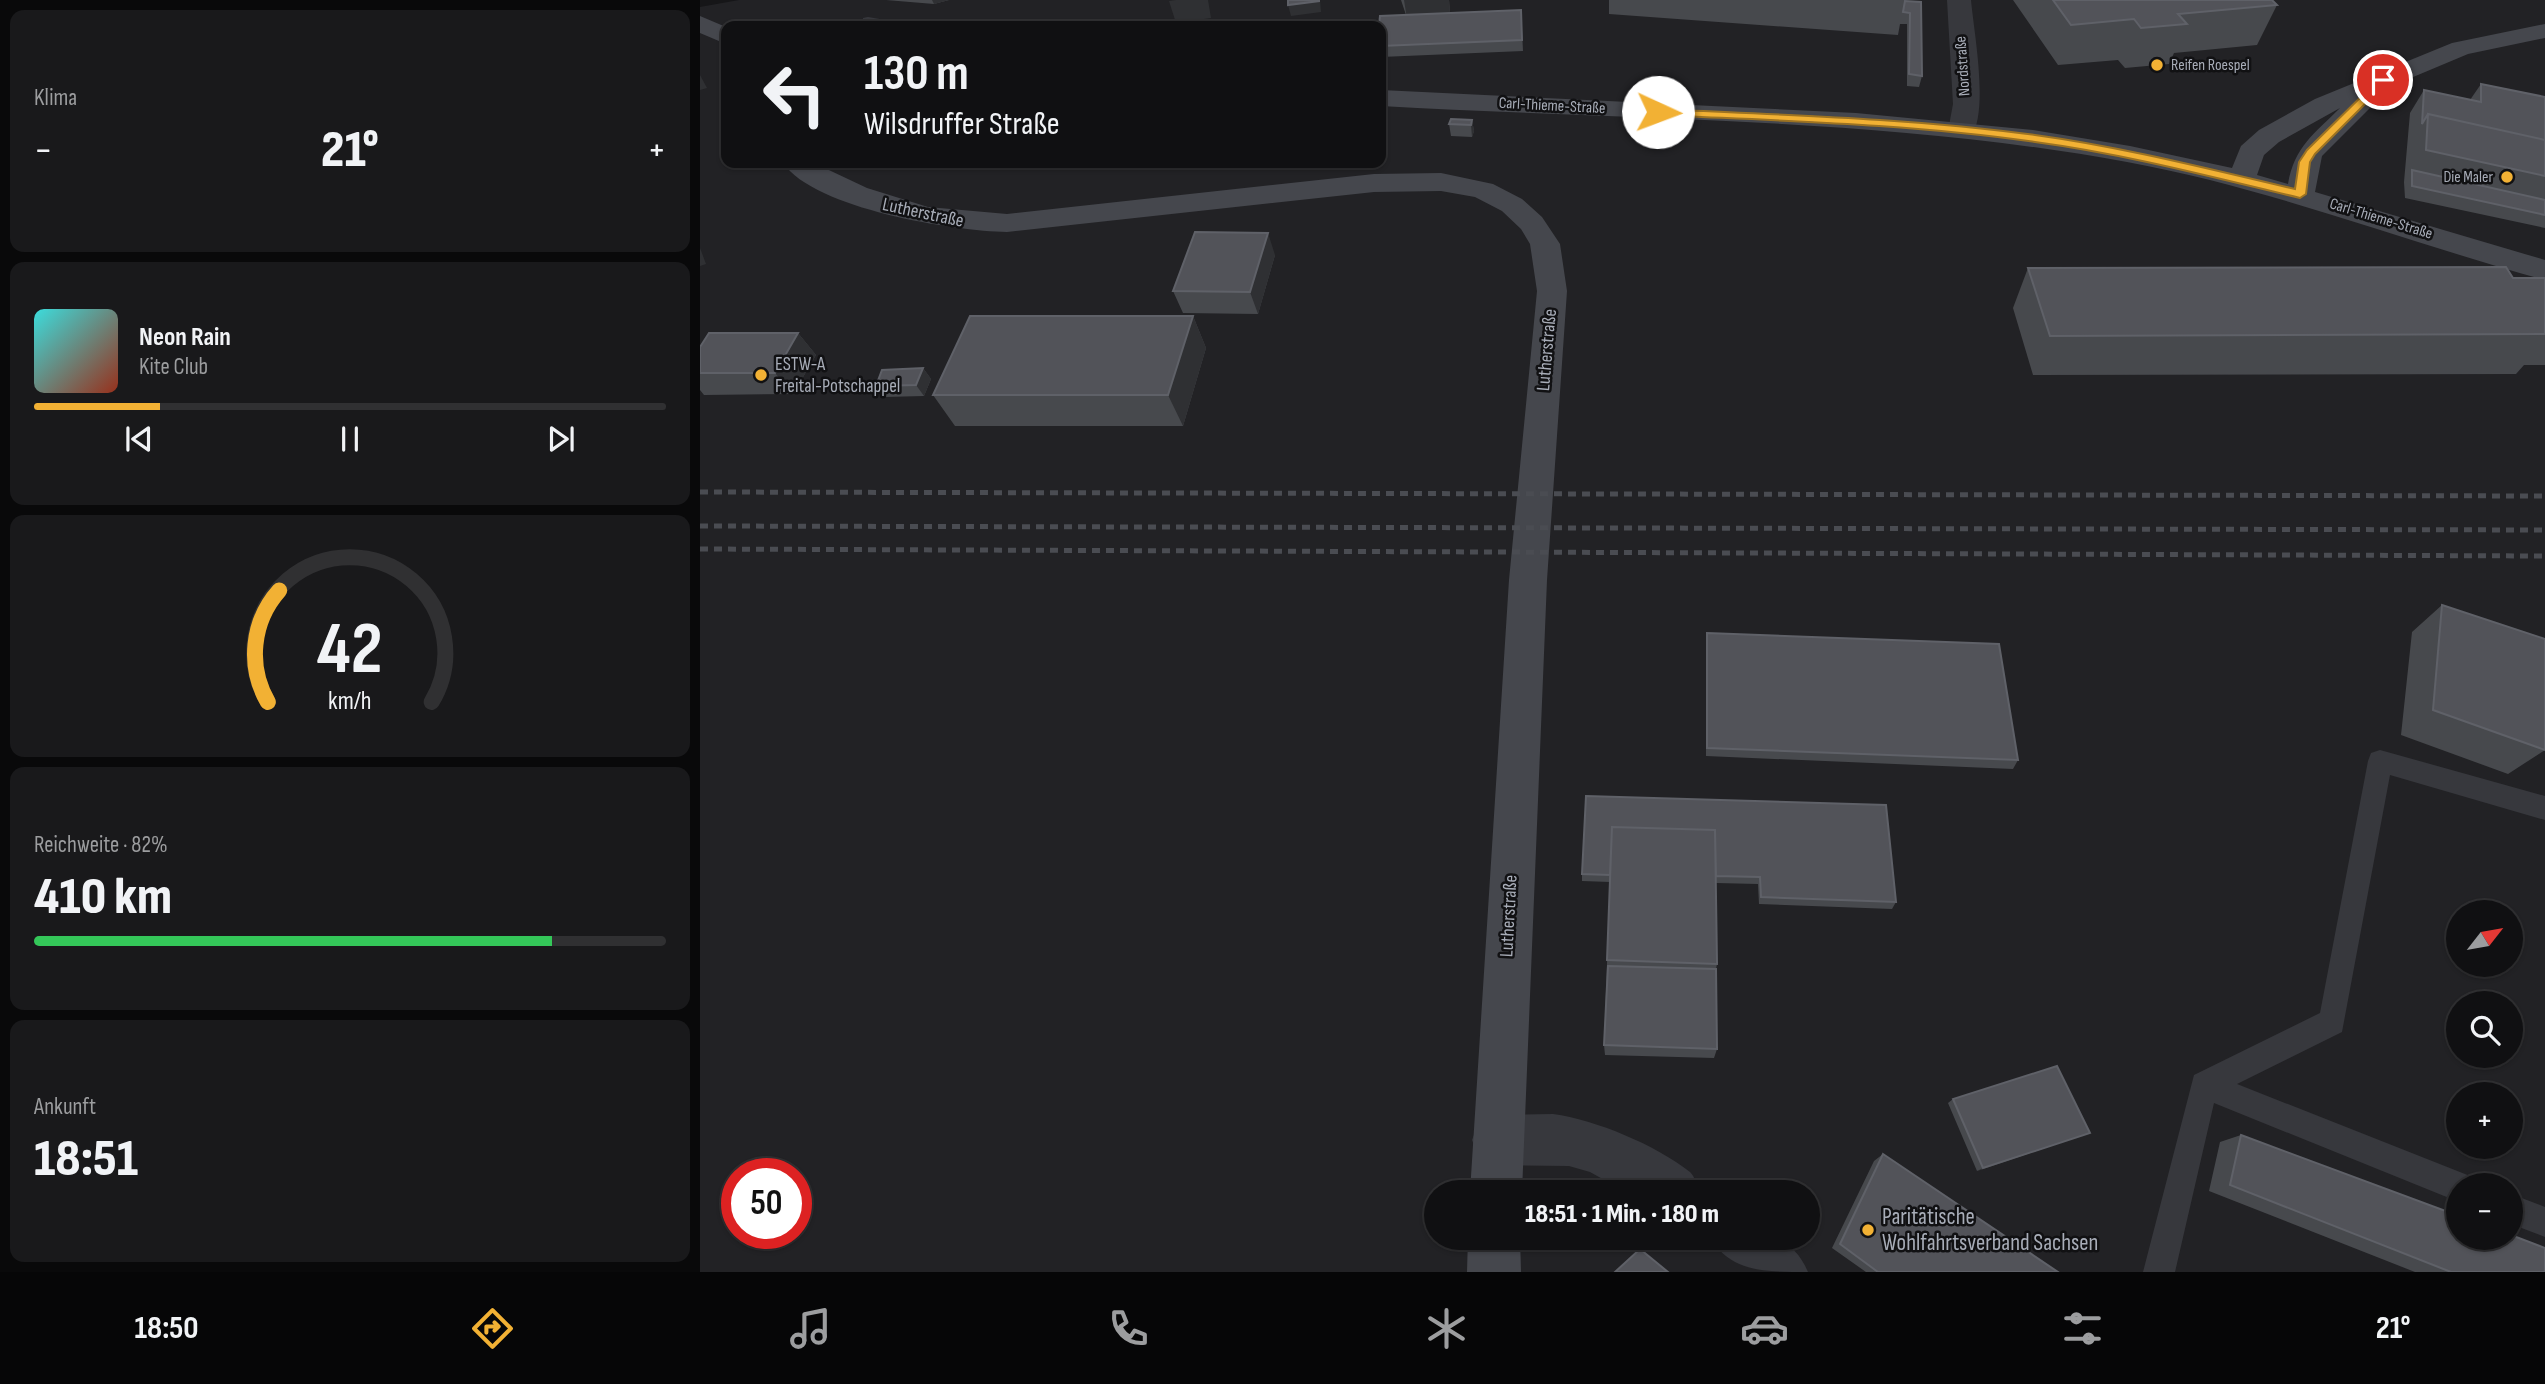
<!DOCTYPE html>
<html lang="de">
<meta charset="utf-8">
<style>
body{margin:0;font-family:"Sofia Sans Condensed",sans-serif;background:#19191b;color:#f1f3f6;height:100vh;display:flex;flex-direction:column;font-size:26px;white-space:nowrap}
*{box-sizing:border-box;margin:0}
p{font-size:23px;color:#9c9d9f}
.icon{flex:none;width:38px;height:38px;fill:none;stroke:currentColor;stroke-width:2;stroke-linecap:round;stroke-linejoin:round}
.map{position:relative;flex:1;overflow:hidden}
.panel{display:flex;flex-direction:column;gap:10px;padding:10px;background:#09090a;width:700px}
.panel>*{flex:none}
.guide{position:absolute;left:21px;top:21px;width:665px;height:147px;border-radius:14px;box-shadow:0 2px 5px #0004,0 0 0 2px #303032;background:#101012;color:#f1f3f6;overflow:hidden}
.needle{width:46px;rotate:59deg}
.tools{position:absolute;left:1746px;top:900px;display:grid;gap:14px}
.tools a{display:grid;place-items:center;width:77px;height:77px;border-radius:50%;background:#101012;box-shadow:0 2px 5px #0004,0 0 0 2px #303032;font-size:35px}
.speed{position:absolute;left:21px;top:1158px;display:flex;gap:14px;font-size:35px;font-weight:700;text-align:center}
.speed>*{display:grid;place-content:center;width:91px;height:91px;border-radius:50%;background:#101012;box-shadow:0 2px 5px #0004,0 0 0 2px #303032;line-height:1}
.speed .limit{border:10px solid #d22;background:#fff;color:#111}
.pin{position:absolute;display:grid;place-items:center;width:60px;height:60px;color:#fff;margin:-30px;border:4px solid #fff;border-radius:50%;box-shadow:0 2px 7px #0007}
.me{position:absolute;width:77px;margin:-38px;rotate:92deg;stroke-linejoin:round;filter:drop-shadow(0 0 5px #0008)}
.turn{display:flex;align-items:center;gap:24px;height:147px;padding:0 28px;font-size:32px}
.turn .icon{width:91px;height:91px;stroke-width:2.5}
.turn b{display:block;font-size:49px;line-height:60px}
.big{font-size:52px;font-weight:800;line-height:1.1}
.panel .tile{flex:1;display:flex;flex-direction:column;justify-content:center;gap:10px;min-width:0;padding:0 24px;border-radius:14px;background:#19191b}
.panel .dial{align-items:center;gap:0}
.dial svg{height:182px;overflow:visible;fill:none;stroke:#303032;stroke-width:7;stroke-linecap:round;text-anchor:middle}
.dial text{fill:#f1f3f6;stroke:none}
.song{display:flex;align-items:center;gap:21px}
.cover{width:84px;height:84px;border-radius:10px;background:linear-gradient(135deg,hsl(180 70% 55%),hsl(10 70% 35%))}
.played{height:7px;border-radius:4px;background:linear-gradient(90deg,#f2b134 20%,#303032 20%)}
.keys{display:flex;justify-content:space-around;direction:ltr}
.heat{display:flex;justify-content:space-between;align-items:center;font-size:38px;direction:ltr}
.charge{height:10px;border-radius:5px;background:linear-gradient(90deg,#34c759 82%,#303032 0)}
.trip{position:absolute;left:724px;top:1180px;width:396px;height:70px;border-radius:35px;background:#101012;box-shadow:0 2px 5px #0004,0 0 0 2px #303032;font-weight:800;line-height:70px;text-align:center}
.tabs{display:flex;height:112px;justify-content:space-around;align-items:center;background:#060607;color:#9c9d9f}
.tabs .icon{width:49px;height:49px}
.tabs .current{color:#f2b134}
.tabs b{font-size:32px;color:#f1f3f6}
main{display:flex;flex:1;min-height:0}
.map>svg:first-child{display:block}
</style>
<main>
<section class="panel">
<div class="tile"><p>Klima</p>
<div class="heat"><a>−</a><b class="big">21°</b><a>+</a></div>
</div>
<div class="tile">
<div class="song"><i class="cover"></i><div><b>Neon Rain</b><p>Kite Club</p></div></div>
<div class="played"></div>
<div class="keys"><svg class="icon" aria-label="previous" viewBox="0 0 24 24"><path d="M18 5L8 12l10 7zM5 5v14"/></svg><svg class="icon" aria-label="pause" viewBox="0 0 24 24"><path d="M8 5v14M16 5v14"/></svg><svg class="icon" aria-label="next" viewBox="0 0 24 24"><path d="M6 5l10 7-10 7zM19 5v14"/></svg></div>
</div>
<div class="tile dial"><svg viewBox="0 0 100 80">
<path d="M14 69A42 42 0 1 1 86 69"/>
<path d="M14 69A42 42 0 0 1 19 20" stroke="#f2b134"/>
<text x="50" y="56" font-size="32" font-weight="700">42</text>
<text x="50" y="72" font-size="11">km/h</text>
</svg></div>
<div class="tile"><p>Reichweite · 82%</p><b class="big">410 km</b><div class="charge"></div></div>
<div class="tile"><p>Ankunft</p><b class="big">18:51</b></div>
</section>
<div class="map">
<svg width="1845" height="1272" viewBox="0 0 1845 1272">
<rect width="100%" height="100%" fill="#161618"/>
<path fill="#222225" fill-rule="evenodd" d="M 39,0 L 1845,0 L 1845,1272 L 0,1272 L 0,7 ZM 26,26 L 681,26 L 681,163 L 26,163 ZM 1759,912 L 1811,912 L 1811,964 L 1759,964 ZM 1759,1003 L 1811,1003 L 1811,1055 L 1759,1055 ZM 1759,1094 L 1811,1094 L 1811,1146 L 1759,1146 ZM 37,1174 L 96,1174 L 96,1234 L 37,1234 ZM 1759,1185 L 1811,1185 L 1811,1237 L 1759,1237 ZM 737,1192 L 1108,1192 L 1108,1237 L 737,1237 Z"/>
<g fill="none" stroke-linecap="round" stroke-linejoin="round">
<path fill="#37383d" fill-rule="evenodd" d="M 168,17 L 203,23 L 205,26 L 163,24 L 163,18 Z
M 1680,750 L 1845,796 L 1845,820 L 1690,775 L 1642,1032 L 1537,1084 L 1770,1176 L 1773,1185 L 1759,1185 L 1759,1202 L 1514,1103 L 1475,1272 L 1443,1272 L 1494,1075 L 1620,1013 L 1668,761 L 1671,753 Z
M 1811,1194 L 1845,1207 L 1845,1237 L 1811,1224 Z"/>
<path fill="#37383d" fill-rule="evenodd" d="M 1247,0 L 1271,0 C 1274,33 1289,110 1271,137 L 1251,137 L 1248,131 L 1253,104 Z
M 853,1114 C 896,1120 956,1145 990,1172 C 995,1177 997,1185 1000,1192 L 926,1192 L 890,1172 L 869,1166 L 797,1165 L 779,1158 L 772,1140 L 779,1122 L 797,1115 Z
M 1010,1237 C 1053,1237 1088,1226 1108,1272 C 1064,1272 1030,1272 1010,1237 Z"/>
<path fill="#45474d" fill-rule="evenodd" d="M 0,16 L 26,27 L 26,44 L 0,33 Z
M 1845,24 L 1845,38 L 1768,54 L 1675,93 L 1678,98 L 1674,104 L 1622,156 L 1615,192 L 1845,260 L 1845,280 C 1706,242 1570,188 1427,162 C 1182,117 929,120 681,106 L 681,90 L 1156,113 L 1333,130 L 1430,146 L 1532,168 L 1541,146 L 1559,130 L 1615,99 L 1752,43 ZM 1640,108 C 1615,133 1594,147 1588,184 L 1557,175 L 1564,155 L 1579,142 Z
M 83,163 L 114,163 L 167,188 L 228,207 L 307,214 L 674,174 L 741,173 L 793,184 L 822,199 L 842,217 L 860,244 L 867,291 L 847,580 L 822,1192 L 770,1192 L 809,580 L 837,291 L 830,244 L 821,229 L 802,211 L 775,197 L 741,191 L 674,192 L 307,232 C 254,231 115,209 83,163 Z
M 768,1237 L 820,1237 L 821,1272 L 767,1272 Z"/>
<path stroke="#4a4c52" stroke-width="5" stroke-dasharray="8 6" stroke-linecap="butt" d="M 0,492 L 1845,496
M 0,526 L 1845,530
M 0,549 L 1845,556"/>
</g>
<path fill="#47494d" d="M 186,0 L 249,0 L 234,4 Z
M 701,0 L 749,0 L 750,13 L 821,10 L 823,51 L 681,57 L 681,26 L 706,15 Z
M 909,0 L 1205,0 L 1205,1 L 1221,2 L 1222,76 L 1219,87 L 1207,86 L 1207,24 L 1200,24 L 1198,35 L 909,14 Z
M 1313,0 L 1572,0 L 1577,5 L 1557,45 L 1474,53 L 1469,64 L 1425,68 L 1418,60 L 1358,65 Z
M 1781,84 L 1845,97 L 1845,228 L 1705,198 L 1704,182 L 1710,113 L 1724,90 L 1770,100 Z
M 772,120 L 774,131 L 772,137 L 751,136 L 749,124 Z
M 575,255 L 558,314 L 483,313 L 473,291 Z
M 1328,268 L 1845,278 L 1845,365 L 1824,365 L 1816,374 L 1333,375 L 1313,308 Z
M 493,316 L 506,348 L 483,426 L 255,426 L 233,395 Z
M 98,333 L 116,355 L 93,394 L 4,395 L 0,390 L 0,347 Z
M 223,368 L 231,379 L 224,396 L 184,397 L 176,386 Z
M 1742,605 L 1845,750 L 1808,774 L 1701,735 L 1712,632 Z
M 1007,633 L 1318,760 L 1313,769 L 1006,756 L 1006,643 Z
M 1186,805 L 1196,902 L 1192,909 L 1059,904 L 1058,884 L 1016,883 L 1017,964 L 1016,969 L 1017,1049 L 1014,1058 L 905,1055 L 904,1045 L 910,882 L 882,881 L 882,874 Z
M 1253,1099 L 1381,1136 L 1277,1171 L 1248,1103 Z
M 1541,1135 L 1845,1272 L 1715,1272 L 1509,1191 L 1520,1142 Z
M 1183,1154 L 1358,1272 L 1166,1272 L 1132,1248 L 1174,1161 Z"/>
<path fill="#2f3033" d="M 232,0 L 249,0 L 234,4 Z
M 476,0 L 508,0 L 511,18 L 476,23 L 469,1 Z
M 620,0 L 621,12 L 591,16 L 588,5 Z
M 704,0 L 749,0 L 750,13 L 707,19 Z
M 0,75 L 7,88 L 0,90 Z
M 772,120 L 774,131 L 772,137 L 771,125 Z
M 568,233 L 575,255 L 558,314 L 550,292 Z
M 0,248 L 6,264 L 0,266 Z
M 493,316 L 506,348 L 483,426 L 468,395 Z
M 98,333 L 116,355 L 93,394 L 75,373 Z
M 223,368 L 231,379 L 224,396 L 216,385 Z
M 1390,1133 L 1381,1136 L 1277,1171 L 1283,1168 Z"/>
<path fill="#525359" stroke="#5f6168" stroke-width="2" d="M 588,0 L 619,0 L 619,1 L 588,5 Z
M 1353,0 L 1572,0 L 1577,5 L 1478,14 L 1487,24 L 1441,28 L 1434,19 L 1371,25 Z
M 1205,1 L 1221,2 L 1222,76 L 1209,74 L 1210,13 L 1203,12 Z
M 821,10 L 822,40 L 681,46 L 681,26 L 679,26 L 680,16 Z
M 1781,84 L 1845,97 L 1845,140 L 1728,114 L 1722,124 L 1724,90 L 1781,102 Z
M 1728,114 L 1845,140 L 1845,176 L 1726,150 Z
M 751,119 L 772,120 L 771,125 L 749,124 Z
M 1712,170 L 1845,200 L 1845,215 L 1712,186 Z
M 495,232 L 568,233 L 550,292 L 473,291 Z
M 1806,267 L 1813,278 L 1845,278 L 1845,334 L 1350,336 L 1328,268 Z
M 270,316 L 493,316 L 468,395 L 233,395 Z
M 9,333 L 98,333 L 75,373 L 0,373 L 0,347 Z
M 223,368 L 216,385 L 176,386 L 182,370 Z
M 1742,605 L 1845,639 L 1845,750 L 1733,710 Z
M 1007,633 L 1299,644 L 1318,760 L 1007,748 Z
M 886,796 L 1186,805 L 1196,902 L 1061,897 L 1060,877 L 1016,876 L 1015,830 L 912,827 L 910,875 L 882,874 Z
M 912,827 L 1015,830 L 1017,964 L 907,960 Z
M 908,966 L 1016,969 L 1017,1049 L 904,1045 Z
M 1357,1066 L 1390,1133 L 1283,1168 L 1253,1099 Z
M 1541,1135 L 1759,1216 L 1759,1237 L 1811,1237 L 1811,1235 L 1845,1248 L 1845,1272 L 1751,1272 L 1530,1185 Z
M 1183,1154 L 1358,1272 L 1178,1272 L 1140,1244 Z
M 940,1249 L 968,1272 L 915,1272 Z"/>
<path fill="#f2b134" stroke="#9d7322" stroke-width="2" d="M 1680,78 L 1689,80 L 1615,154 L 1610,162 L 1606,194 L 1600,198 C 1512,177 1425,154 1335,142 C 1211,124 1084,121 958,115 L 953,112 L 958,109 C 1084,115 1210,118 1335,135 C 1423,147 1509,169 1595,189 L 1599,162 L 1607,150 Z"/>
<g fill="#f2b134" stroke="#111113" stroke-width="2.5">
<circle cx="1457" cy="65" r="7"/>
<circle cx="1807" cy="177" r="7"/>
<circle cx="61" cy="375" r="7"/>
<circle cx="1168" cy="1230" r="7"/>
</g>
<g text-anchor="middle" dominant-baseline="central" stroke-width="5" stroke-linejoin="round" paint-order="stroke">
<g font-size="16" fill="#a8adb8" stroke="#111113" text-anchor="start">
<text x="1471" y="65">Reifen Roespel</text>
<text x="1793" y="177" text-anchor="end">Die Maler</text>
</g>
<g font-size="16" fill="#a8adb8" stroke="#111113">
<text transform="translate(1263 66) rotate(-94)">Nordstraße</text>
<text transform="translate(852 106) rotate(3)">Carl-Thieme-Straße</text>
<text transform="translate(1681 219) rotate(17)">Carl-Thieme-Straße</text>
</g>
<g font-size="19" fill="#a8adb8" stroke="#111113">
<text transform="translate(223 213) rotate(12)">Lutherstraße</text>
<text transform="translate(847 350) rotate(-85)">Lutherstraße</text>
<text transform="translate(809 916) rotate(-87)">Lutherstraße</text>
</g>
<g font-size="19" fill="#a8adb8" stroke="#111113" text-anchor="start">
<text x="75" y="364">ESTW-A<tspan x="75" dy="22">Freital-Potschappel</tspan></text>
</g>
<g font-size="23" fill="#a8adb8" stroke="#111113" text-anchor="start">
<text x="1182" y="1217">Paritätische<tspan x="1182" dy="26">Wohlfahrtsverband Sachsen</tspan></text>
</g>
</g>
</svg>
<div class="tools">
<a><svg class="needle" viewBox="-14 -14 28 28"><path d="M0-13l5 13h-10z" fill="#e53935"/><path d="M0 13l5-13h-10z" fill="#9c9d9f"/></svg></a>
<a><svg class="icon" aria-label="search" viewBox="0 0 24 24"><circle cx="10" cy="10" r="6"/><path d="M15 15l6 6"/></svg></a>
<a>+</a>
<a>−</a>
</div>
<div class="speed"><div class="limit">50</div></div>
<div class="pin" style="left:1683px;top:80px;background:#d93025"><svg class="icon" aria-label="arrive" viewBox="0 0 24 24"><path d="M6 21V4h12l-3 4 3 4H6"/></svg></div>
<svg class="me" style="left:958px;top:112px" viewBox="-20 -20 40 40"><circle r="19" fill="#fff"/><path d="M0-13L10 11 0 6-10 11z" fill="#f2b134"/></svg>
<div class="trip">18:51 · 1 Min. · 180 m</div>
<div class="guide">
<div class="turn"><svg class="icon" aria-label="left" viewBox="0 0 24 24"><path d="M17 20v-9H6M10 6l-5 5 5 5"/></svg><div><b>130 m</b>Wilsdruffer Straße</div></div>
</div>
</div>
</main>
<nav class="tabs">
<b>18:50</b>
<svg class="icon current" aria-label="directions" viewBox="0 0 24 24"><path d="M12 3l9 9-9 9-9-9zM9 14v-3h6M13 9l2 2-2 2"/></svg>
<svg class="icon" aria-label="music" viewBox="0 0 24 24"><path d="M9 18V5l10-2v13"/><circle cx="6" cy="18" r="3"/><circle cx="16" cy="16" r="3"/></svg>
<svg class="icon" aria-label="phone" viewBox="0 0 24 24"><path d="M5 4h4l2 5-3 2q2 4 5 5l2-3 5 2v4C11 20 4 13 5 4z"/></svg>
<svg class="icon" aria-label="climate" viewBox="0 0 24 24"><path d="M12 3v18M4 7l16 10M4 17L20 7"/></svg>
<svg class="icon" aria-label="car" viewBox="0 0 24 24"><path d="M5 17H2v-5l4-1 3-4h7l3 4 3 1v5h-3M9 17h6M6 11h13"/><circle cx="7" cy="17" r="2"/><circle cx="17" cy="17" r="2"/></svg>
<svg class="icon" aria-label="filters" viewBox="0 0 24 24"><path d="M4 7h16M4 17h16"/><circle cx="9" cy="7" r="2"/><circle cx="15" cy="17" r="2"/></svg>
<b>21°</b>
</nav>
